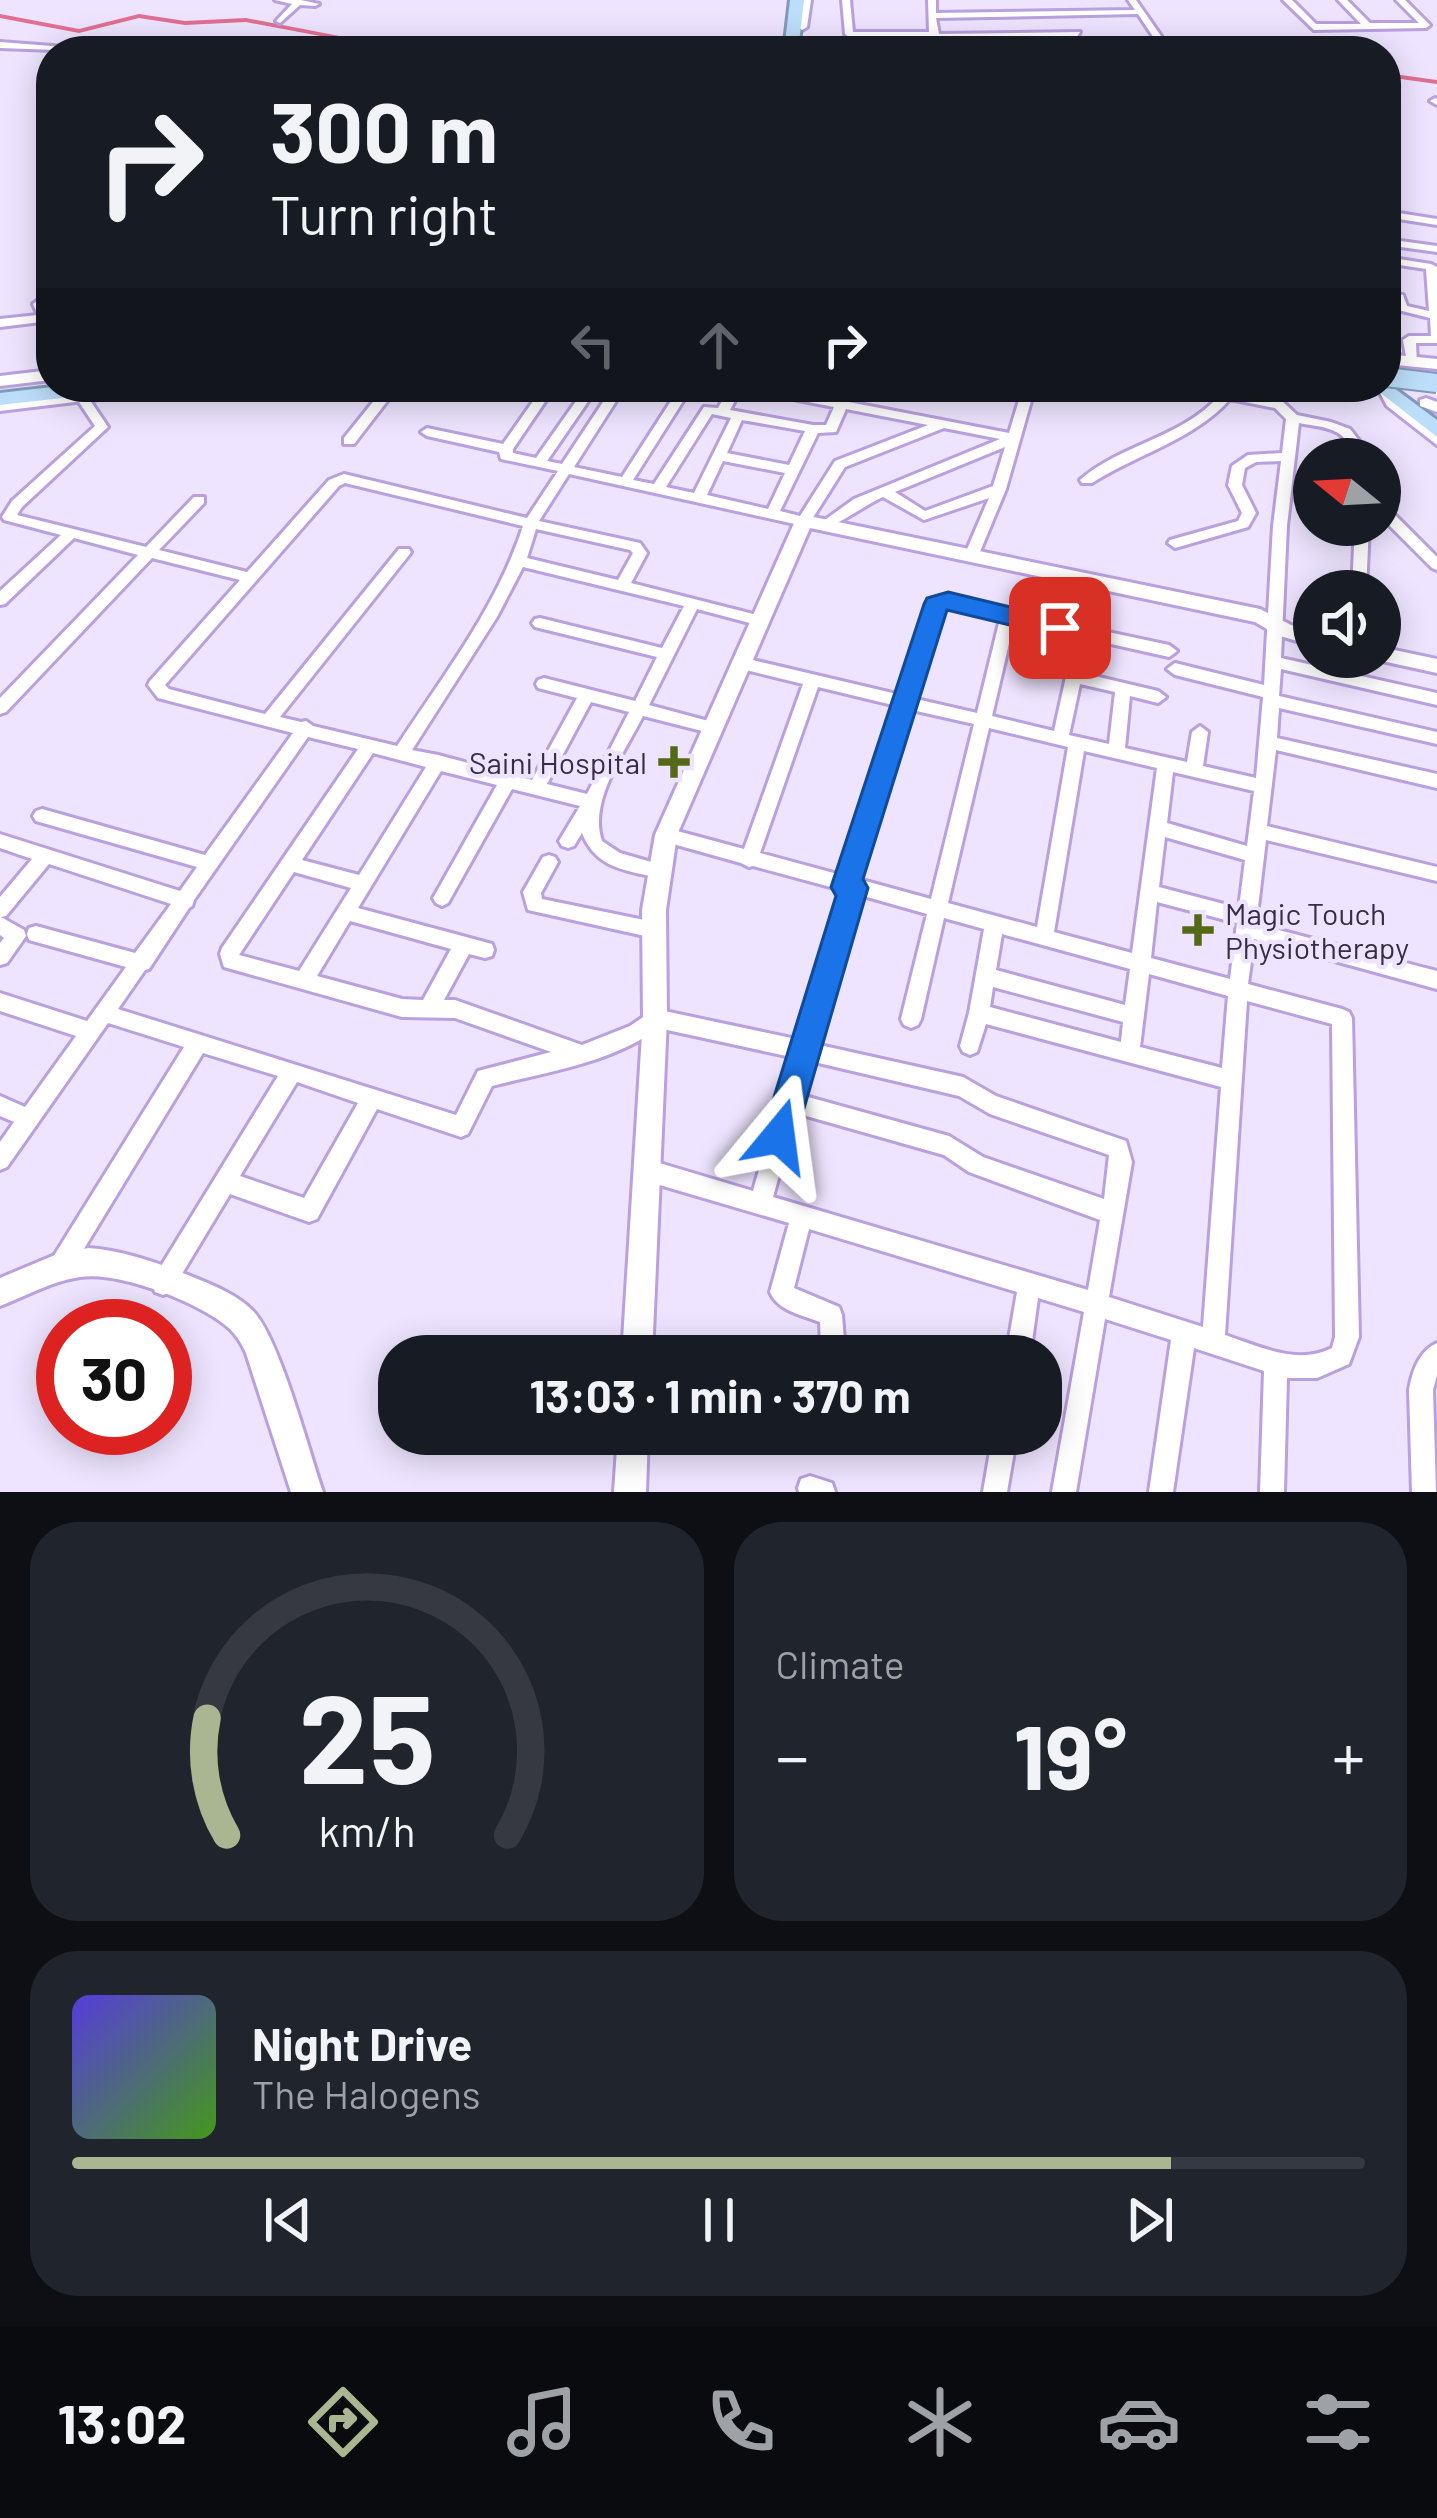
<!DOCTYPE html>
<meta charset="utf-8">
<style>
body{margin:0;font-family:Barlow,sans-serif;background:#20242c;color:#f1f3f6;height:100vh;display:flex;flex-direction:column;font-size:45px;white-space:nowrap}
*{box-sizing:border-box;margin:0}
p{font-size:39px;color:#9ea1a6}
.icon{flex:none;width:66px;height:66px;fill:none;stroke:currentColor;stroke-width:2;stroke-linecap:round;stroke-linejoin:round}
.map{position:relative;height:1492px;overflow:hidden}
.panel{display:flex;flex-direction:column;gap:30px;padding:30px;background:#0d0f14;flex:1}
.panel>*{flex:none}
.top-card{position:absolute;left:36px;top:36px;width:1365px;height:366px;border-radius:48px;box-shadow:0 6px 30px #0003;background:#171b24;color:#f1f3f6;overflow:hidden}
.needle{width:78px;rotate:288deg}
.buttons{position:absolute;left:1293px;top:438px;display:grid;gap:24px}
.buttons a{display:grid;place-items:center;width:108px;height:108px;border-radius:50%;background:#171b24;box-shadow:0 6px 30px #0003;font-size:60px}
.speed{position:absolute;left:36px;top:1299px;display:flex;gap:24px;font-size:60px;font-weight:700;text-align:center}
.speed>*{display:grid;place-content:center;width:156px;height:156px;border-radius:50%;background:#171b24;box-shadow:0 6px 30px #0003;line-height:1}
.speed .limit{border:18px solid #d22;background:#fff;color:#111}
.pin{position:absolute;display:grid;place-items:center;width:102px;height:102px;color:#fff;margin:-51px;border-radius:24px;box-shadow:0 6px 18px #0006}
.me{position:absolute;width:132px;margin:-66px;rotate:16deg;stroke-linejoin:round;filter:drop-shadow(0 0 9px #0008)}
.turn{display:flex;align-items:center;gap:42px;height:252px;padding:0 36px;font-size:54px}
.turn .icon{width:156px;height:156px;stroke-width:2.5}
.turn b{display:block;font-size:84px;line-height:102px}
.lanes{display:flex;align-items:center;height:114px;padding:0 36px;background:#0003;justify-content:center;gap:60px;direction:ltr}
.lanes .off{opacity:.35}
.big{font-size:90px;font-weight:700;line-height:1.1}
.panel .widget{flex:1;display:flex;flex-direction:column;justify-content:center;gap:18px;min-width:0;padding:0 42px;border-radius:48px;background:#20242c}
.panel .dial{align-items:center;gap:0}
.dial svg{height:312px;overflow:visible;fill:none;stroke:#363941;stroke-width:7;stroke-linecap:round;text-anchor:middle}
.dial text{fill:#f1f3f6;stroke:none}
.song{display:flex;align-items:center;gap:36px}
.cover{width:144px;height:144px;border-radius:18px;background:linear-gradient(135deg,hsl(250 70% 55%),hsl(100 70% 35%))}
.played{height:12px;border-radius:6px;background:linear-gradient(90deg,#aab591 85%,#363941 85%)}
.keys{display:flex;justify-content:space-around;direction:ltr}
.heat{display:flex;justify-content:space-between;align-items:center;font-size:66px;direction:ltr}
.panel .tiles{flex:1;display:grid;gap:30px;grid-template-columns:1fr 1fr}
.widget:last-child{grid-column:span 2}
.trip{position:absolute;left:378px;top:1335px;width:684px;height:120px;border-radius:48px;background:#171b24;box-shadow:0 6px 30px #0003;font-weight:700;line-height:120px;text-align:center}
.dock{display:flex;height:192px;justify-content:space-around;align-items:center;background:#090b0e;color:#9ea1a6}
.dock .icon{width:84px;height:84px}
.dock .on{color:#aab591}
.dock b{font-size:54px;color:#f1f3f6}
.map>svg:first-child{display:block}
</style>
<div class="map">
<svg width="1437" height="1492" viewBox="0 0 1437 1492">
<rect width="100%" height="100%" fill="#eee4ff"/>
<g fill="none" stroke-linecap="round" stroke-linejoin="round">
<path fill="#e16f91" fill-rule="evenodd" d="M 0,14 L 79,29 L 139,14 L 185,21 L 246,18 L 417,51 L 400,51 L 246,22 L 185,25 L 139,18 L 79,33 L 0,18 Z
M 1386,73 L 1437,80 L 1437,84 L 1386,77 Z"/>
<defs>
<path id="minor" d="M 275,0 L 301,0 L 319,4 L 315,6 L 300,5 L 280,23 L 276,21 L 292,4 Z
M 842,0 L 850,0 L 853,32 L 929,32 L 928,0 L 936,0 L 936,13 L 1135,10 L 1128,0 L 1136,0 L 1161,36 L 1154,38 L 1138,14 L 936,18 L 939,34 L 1080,32 L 1077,37 L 936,40 L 849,37 L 845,34 Z
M 1283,0 L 1292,0 L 1316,24 L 1361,24 L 1338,0 L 1347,0 L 1370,23 L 1419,23 L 1396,0 L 1405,0 L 1430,25 L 1426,28 L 1314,30 Z
M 0,42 L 78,48 L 82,51 L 0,48 Z
M 1435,98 L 1437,99 L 1437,105 L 1430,101 Z
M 1386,211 L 1437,219 L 1437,225 L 1386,217 Z
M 1386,239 L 1437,246 L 1437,252 L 1386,245 Z
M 1386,257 L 1431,264 L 1437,267 L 1437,343 L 1416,343 L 1417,365 L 1413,366 L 1407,362 L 1403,340 L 1409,336 L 1431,336 L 1430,318 L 1398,310 L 1394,300 L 1386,298 L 1386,292 L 1403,295 L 1407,306 L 1429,311 L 1426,269 L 1386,263 Z
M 51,291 L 51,300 L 45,305 L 51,318 L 51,337 L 47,336 L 41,322 L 0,327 L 0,319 L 38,315 L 33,304 Z
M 385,387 L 398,387 L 354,444 L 344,444 L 344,438 Z
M 543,387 L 555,387 L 513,449 L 513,453 L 536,458 L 586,387 L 598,387 L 547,461 L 562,464 L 613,387 L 625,387 L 574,467 L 622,477 L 680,387 L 692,387 L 633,480 L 654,484 L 704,407 L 718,408 L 730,387 L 742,387 L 730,410 L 813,425 L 826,425 L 834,407 L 752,391 L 746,387 L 771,387 L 1009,433 L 1023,387 L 1035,387 L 1006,489 L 979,554 L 972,559 L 965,554 L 989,498 L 924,520 L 883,497 C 864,505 836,528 820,528 L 818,525 L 854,499 L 1000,439 L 944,428 L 845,467 L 809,524 L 804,526 L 569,474 L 539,521 L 640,543 L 647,553 L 631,583 L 761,616 L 769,621 L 761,626 L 697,609 L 649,705 L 716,723 L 718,727 L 710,733 L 643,716 C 625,752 588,801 602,841 L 620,853 L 665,866 L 668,871 L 665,876 L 659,878 C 626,870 596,869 582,833 L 574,846 L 568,848 L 562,846 L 559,841 L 580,806 L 512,789 L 448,903 L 442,906 L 436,903 L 433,898 L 436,893 L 497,785 L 441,771 L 358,908 L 492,944 L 494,950 L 492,956 L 485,958 L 469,954 L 444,1000 L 455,1000 L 582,1045 L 630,1026 L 655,1009 L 796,1039 L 842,893 L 838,889 L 753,866 L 749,867 L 741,863 L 666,842 L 660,840 L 657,835 L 660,830 L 666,828 L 744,849 L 803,684 L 734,667 L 732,663 L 734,659 L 740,657 L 901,695 L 933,601 L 940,596 L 1169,645 L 1177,651 L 1169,657 L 1089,639 L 1082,673 L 1158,691 L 1166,697 L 1158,703 L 1130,696 L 1125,748 L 1187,762 L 1192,732 L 1200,726 L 1208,732 L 1203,766 L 1256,778 L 1263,697 L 1175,675 L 1167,669 L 1175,663 L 1264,685 L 1273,526 L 1281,461 L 1256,462 L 1245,468 L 1242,485 L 1256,513 L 1248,527 L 1175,548 L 1168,543 L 1170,540 L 1238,521 L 1242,513 L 1228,485 L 1232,466 L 1248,455 L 1282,453 L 1286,419 L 1275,408 L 1230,399 C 1194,440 1137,454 1092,483 L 1082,483 L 1080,480 C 1121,444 1182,438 1219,396 L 1186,387 L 1224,390 L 1235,387 L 1236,392 L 1283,402 L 1297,415 L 1331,422 L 1350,429 L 1364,447 L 1367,459 L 1353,459 C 1348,427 1326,428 1299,423 L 1287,526 L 1281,658 L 1437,693 L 1437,705 L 1281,669 L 1279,696 L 1437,732 L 1437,744 L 1279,708 L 1277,738 L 1437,774 L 1437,788 L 1276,750 L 1267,826 L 1437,867 L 1437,881 L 1266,840 L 1256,924 L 1437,971 L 1437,989 L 1254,939 L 1248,984 L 1342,1009 L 1349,1012 L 1352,1018 L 1359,1337 L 1349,1364 L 1317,1378 L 1287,1378 L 1284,1492 L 1260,1492 L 1264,1371 L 1194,1348 L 1173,1492 L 1149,1492 L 1171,1340 L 1105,1319 L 1076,1492 L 1052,1492 L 1084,1312 L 1038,1298 L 1030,1356 L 1006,1356 L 1017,1292 L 809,1229 L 794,1288 L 839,1307 L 842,1315 L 844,1340 L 855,1348 L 859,1356 L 825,1354 L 821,1346 L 820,1322 C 802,1315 778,1311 770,1292 L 789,1223 L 646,1181 L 638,1177 L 635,1170 L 638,1163 L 646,1159 L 753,1191 L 791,1057 L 658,1028 C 612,1063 546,1072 492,1086 L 468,1134 L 461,1137 L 377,1109 L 317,1219 L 309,1222 L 230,1194 L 171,1292 L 163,1295 L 155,1292 L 152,1284 L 155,1276 L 278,1076 L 203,1053 L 68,1275 L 60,1278 L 52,1275 L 49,1267 L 52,1259 L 184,1047 L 108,1023 L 7,1167 L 0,1170 L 0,1142 L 14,1122 L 0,1116 L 0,1096 L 25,1107 L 76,1036 L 0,1011 L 0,993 L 87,1021 L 126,967 L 29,940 L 27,934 L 29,928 L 36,926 L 135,953 L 171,904 L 49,864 L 6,916 L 1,917 L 24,930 L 26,936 L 7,963 L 0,965 L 0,943 L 4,938 L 0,935 L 0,897 L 32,859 L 0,848 L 0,834 L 180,891 L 197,867 L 36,821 L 33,816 L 36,811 L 42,809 L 205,855 L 293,733 L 158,698 L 148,685 L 150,681 L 240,580 L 152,558 L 6,712 L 0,714 L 0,698 L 138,555 L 74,538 L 5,604 L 0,605 L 0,591 L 61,535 L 4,520 L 2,517 L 12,501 L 95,426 L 75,396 L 81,392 L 85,393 L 108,427 L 22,507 L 17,515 L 146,547 L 194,497 L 204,497 L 204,503 L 159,550 L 247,572 L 329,480 L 344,474 L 527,518 L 558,471 L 501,459 L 499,452 L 427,436 L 421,432 L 427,428 L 503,444 ZM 846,409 L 928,425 L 835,461 L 800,516 L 780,511 L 818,433 L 836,432 ZM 712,414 L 731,418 L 694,493 L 666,487 ZM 742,420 L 805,431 L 789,465 L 727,453 ZM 1005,447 L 993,486 L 925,511 L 895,492 ZM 723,461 L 785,473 L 768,509 L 707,495 ZM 345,483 L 523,526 C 497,607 443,676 397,746 L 313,726 L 306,721 L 301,722 L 280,717 L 409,555 L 411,552 L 409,549 L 399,549 L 265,714 L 169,689 L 165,685 L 339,486 ZM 536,529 L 630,550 L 633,553 L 618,580 L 527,558 ZM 523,567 L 684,606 L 662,648 L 540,618 L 535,619 L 532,623 L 535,627 L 657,657 L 635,701 L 544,678 L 538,680 L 536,684 L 538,688 L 577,698 L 532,780 L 438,755 L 412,750 L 497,617 ZM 945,607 L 1000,619 L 977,713 L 916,699 ZM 1014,622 L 1075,636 L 1054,731 L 992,716 ZM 1080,684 L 1115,692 L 1109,744 L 1069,735 ZM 818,687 L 897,706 L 841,875 L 760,853 ZM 591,702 L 629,712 L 587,794 L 547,784 ZM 912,710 L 974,724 L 931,899 L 858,879 ZM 989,728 L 1068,747 L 1037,927 L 948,903 ZM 308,737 L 358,749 L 222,948 L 220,954 L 224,967 L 231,969 L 402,1017 L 455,1018 L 551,1052 L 478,1071 L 456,1115 L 118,1009 L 145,970 L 149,969 L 189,908 L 192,906 L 194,900 ZM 1084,751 L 1157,768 L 1132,953 L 1054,932 ZM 373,753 L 426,767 L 359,875 L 302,860 ZM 1173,772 L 1254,791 L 1247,846 L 1167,823 ZM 1165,837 L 1245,860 L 1239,908 L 1159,887 ZM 294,872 L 351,888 L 299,971 L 239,955 ZM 860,895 L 927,914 L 901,1019 L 904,1025 L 911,1028 L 918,1025 L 921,1019 L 944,918 L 984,929 L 969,1013 L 960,1046 L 963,1052 L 970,1055 L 977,1052 L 986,1024 L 1221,1087 L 1203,1327 L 1109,1297 L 1132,1162 L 1126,1141 L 996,1096 L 963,1077 L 815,1044 ZM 1157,902 L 1237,923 L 1230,979 L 1151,958 ZM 350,921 L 451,949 L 423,1000 L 402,999 L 317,976 ZM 1002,934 L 1130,969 L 1125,1005 L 996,970 ZM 1149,974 L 1228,996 L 1222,1068 L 1140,1047 ZM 993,987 L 1123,1022 L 1121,1042 L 990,1007 ZM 1247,1001 L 1332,1024 L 1335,1337 L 1332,1348 C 1297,1366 1259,1346 1225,1335 ZM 810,1061 L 959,1096 L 990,1114 L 1109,1155 L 1104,1199 L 983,1157 L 949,1136 L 801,1095 ZM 297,1082 L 358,1103 L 304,1198 L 240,1176 ZM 796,1113 L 944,1155 L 969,1172 L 1100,1220 L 1088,1290 L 773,1197 Z
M 1380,504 L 1385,505 L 1437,557 L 1437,570 L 1432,568 L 1380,516 Z
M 1355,525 L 1369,525 L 1366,591 L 1352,591 Z
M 549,855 L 555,857 L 558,862 L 541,893 L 542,899 L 654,922 L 661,924 L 663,930 L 661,936 L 654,938 L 528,910 L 523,892 L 543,857 Z
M 1437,1343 L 1437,1375 L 1433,1390 L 1436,1492 L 1412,1492 L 1409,1390 C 1412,1372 1419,1351 1437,1343 Z
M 993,1434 L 1017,1434 L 1007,1492 L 983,1492 Z
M 810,1476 L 832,1483 L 835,1492 L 799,1492 L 798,1488 L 801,1479 Z"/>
<path id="tertiary" d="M 801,0 L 811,0 L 807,27 L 802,30 L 797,27 Z
M 1386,354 L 1437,359 L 1437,369 L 1386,364 Z
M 51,370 L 51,380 L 0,386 L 0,376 Z
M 1387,386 L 1393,388 L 1400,400 L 1437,432 L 1437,445 L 1387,406 L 1379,391 Z
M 118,387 L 166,387 L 158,392 L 0,411 L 0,401 Z
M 1426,398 L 1437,402 L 1437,412 L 1420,406 L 1420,400 Z
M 804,515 L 1260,609 L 1291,625 L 1314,632 L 1314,646 L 1277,635 L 1255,622 L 810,528 L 677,835 L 666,910 L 667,1018 L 652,1356 L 622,1356 L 643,1018 L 642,910 L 655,835 L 795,521 Z
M 1380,647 L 1437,659 L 1437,673 L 1373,659 L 1380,657 Z
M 88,1248 C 119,1250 149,1260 178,1271 C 202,1281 233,1291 252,1310 C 279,1336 309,1452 323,1492 L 291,1492 L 246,1353 C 242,1344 237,1336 230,1329 C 202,1303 119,1271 80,1277 C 52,1281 26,1296 0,1306 L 0,1278 L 55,1255 Z
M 618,1434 L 648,1434 L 646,1492 L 614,1492 Z"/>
<path id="trunk" d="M 790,0 L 804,0 L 798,51 L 784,51 Z
M 1386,382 L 1437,420 L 1437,437 L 1373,387 L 1386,387 Z
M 52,387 L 116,387 L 106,393 L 0,405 L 0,393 Z"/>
</defs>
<use href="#minor" stroke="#b9a0de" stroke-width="6"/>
<use href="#tertiary" stroke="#b9a0de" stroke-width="6"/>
<use href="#trunk" stroke="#829ab9" stroke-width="6"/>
<use href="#minor" fill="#fff" fill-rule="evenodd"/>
<use href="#tertiary" fill="#fff" fill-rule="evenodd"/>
<use href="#trunk" fill="#bcdefa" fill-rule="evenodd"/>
<defs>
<path id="trunk-bridge" d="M 1386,377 L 1437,383"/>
</defs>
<use href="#trunk-bridge" stroke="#829ab9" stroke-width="22" stroke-linecap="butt"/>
<use href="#trunk-bridge" stroke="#bcdefa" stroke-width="18"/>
</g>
<path fill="#1a73e8" stroke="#114b97" stroke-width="3" d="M 948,592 L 1060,619 L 1072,628 L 1060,637 L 947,610 L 863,879 L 868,888 L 796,1136 L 791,1147 L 779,1152 L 767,1147 L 762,1136 L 836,896 L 831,887 L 924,604 L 927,598 Z"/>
<g fill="#546916" stroke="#eee4ff" stroke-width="4.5">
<path d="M668 744h12v12h12v12h-12v12h-12v-12h-12v-12h12z"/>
<path d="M1192 912h12v12h12v12h-12v12h-12v-12h-12v-12h12z"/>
</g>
<g text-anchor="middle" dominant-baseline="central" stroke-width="9" stroke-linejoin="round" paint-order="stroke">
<g font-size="30" fill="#362c45" stroke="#eee4ff" text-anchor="end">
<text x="647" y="762">Saini Hospital</text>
<text x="1225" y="913" text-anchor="start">Magic Touch<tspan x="1225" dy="34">Physiotherapy</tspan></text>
</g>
</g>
</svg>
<div class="buttons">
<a><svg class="needle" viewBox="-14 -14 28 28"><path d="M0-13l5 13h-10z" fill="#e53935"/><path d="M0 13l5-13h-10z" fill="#9ea1a6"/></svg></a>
<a><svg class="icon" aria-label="sound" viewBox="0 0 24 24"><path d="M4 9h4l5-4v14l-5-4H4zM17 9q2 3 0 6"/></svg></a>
</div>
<div class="speed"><div class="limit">30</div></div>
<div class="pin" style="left:1060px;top:628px;background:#d93025"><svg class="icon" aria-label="arrive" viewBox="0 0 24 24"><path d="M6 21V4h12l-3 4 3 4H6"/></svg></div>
<svg class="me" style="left:779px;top:1136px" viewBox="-20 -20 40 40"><path d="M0-17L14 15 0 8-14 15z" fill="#1a73e8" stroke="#fff" stroke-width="4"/></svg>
<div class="trip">13:03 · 1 min · 370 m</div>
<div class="top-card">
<div class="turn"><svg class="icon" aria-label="right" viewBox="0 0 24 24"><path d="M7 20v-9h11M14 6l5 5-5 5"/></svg><div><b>300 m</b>Turn right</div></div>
<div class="lanes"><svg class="icon off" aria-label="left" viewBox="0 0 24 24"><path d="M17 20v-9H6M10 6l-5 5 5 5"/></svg><svg class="icon off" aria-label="ahead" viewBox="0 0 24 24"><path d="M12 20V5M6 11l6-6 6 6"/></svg><svg class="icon" aria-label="right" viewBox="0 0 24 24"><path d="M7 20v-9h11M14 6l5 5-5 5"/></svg></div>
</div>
</div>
<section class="panel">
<div class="tiles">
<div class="widget dial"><svg viewBox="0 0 100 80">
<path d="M14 69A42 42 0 1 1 86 69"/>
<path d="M14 69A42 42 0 0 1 9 39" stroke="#aab591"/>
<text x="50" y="56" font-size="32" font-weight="700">25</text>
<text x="50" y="72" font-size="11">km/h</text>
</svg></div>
<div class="widget"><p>Climate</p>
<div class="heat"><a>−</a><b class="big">19°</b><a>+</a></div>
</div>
<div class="widget">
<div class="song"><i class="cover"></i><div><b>Night Drive</b><p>The Halogens</p></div></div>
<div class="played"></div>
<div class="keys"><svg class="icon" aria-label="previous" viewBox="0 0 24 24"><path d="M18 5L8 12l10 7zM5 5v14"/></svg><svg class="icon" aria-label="pause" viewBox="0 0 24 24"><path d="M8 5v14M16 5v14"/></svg><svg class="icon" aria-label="next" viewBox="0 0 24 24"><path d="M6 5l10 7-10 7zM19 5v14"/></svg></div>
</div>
</div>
</section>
<nav class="dock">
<b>13:02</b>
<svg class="icon on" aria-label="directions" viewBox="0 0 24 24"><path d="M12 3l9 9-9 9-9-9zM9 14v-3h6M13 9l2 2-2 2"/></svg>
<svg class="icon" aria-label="music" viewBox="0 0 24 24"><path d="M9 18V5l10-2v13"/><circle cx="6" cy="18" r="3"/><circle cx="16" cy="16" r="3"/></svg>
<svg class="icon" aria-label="phone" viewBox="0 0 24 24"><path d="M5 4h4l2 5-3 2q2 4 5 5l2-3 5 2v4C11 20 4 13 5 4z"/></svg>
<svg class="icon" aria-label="climate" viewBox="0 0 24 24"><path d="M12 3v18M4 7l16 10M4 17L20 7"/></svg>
<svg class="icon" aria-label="car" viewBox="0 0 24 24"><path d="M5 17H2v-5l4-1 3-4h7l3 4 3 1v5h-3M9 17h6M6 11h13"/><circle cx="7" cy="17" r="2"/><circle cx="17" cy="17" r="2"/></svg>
<svg class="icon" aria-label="filters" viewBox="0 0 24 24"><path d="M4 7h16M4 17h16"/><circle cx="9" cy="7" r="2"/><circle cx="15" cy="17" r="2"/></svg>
</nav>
